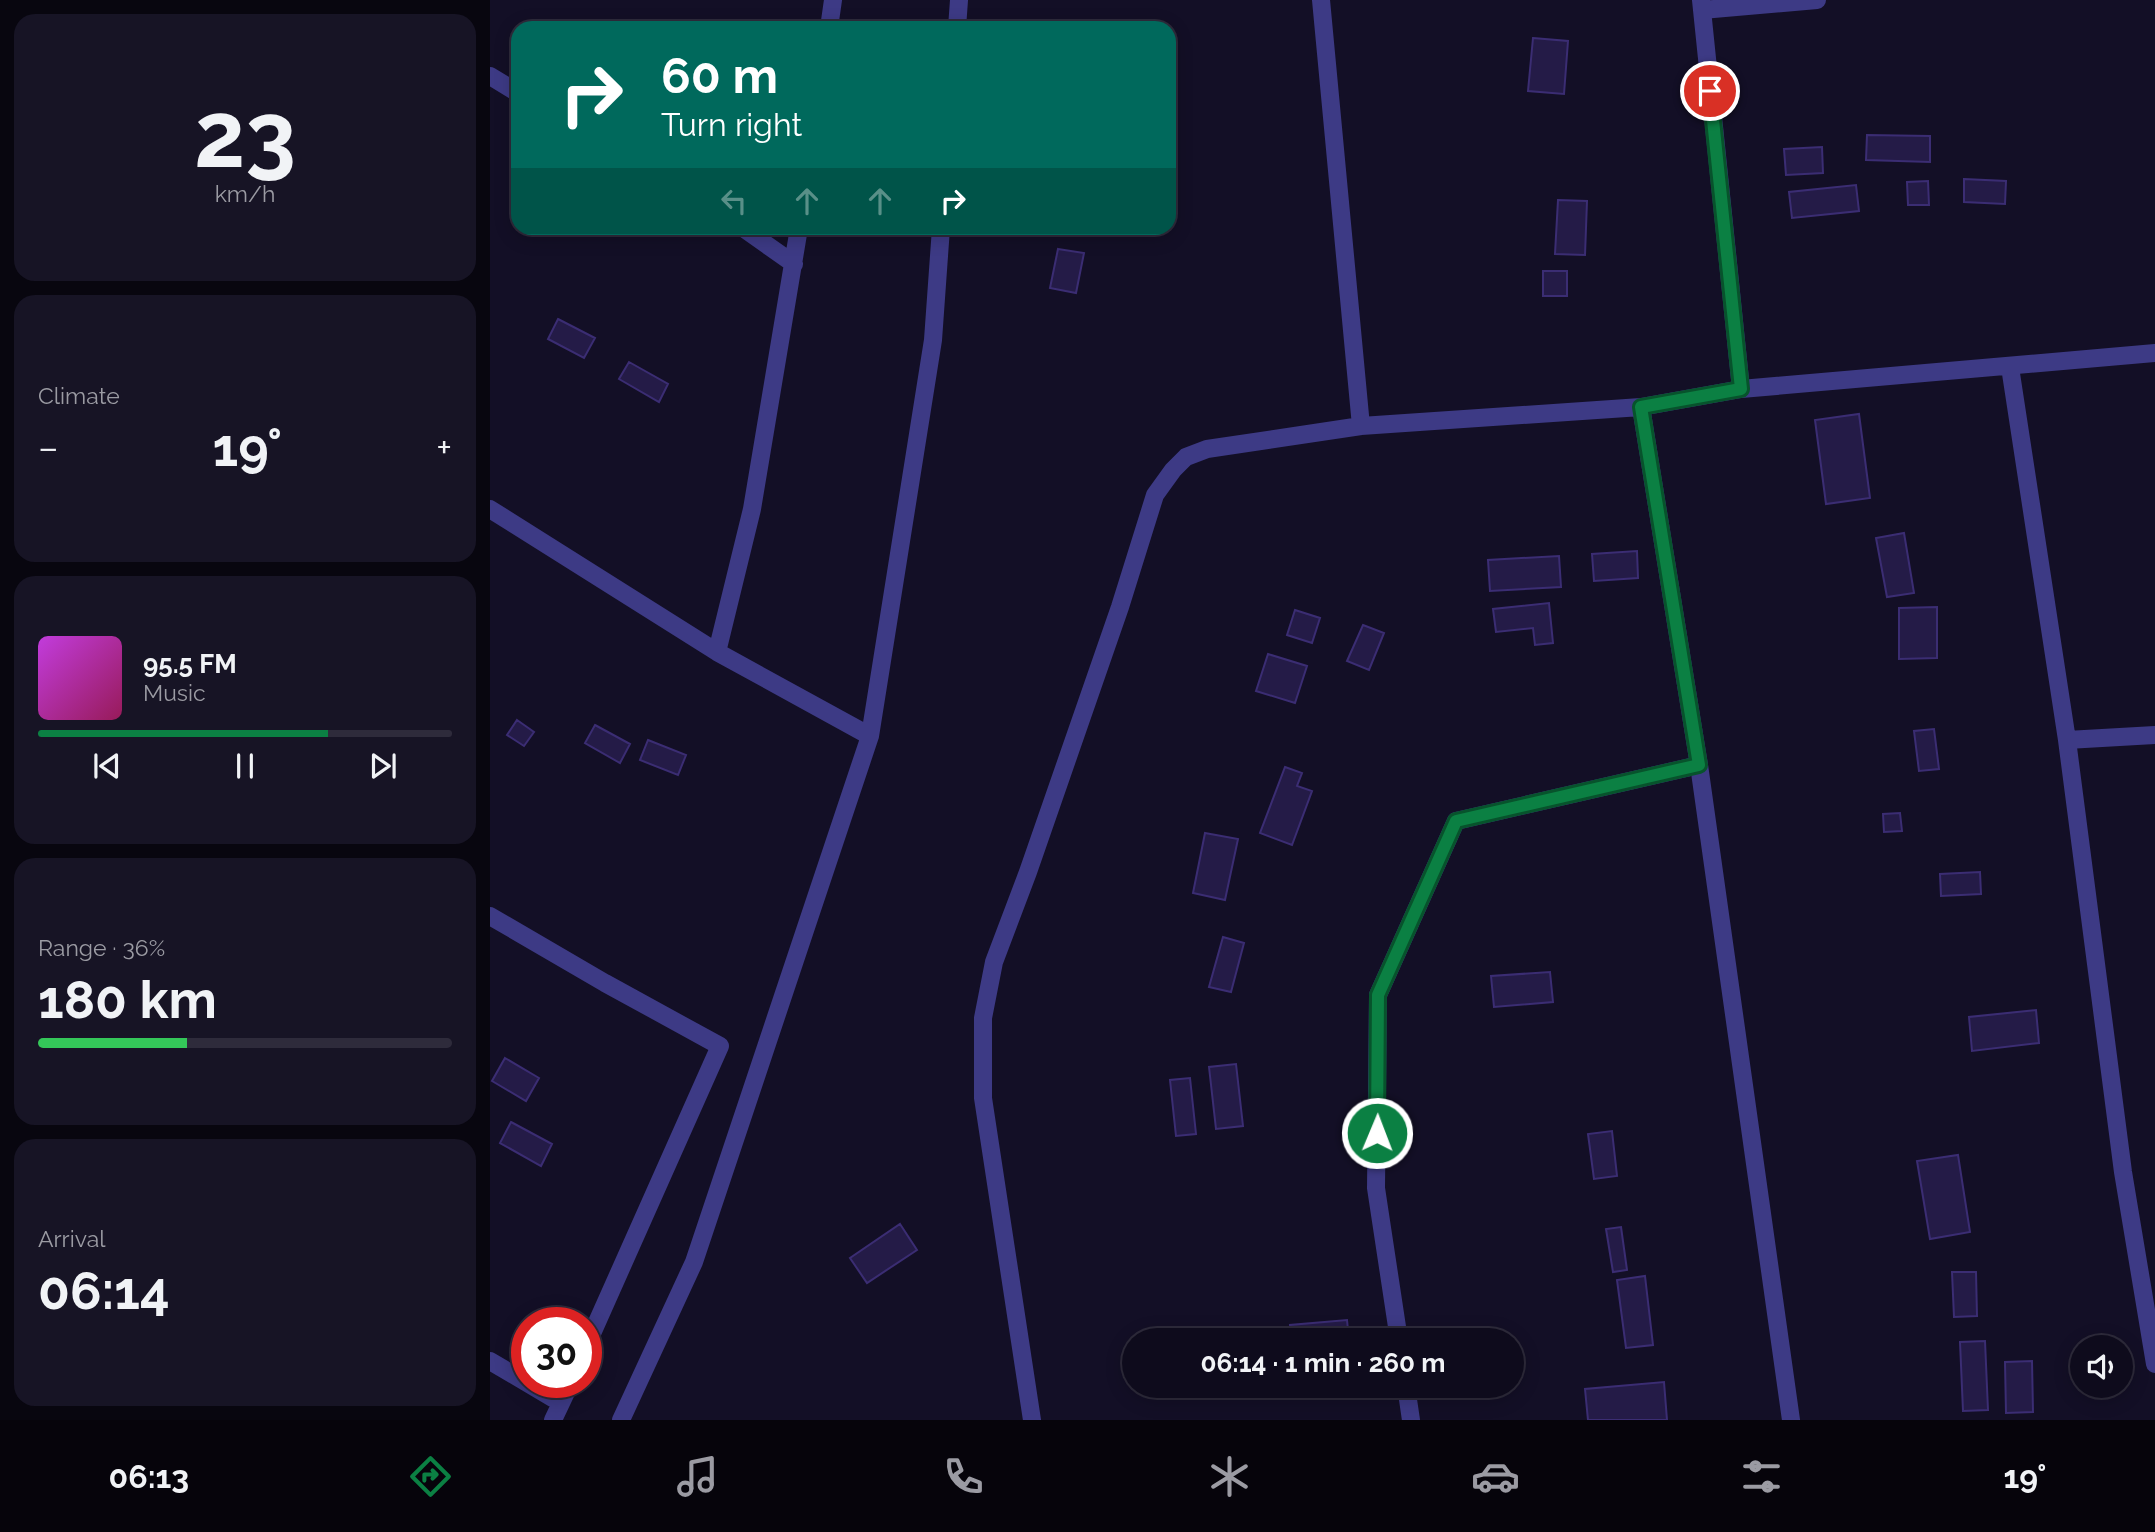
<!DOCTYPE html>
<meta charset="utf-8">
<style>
body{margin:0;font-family:Raleway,sans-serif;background:#171425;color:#f1f3f6;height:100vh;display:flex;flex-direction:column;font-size:26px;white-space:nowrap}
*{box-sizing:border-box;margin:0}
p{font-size:23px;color:#9b9ba3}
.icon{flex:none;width:38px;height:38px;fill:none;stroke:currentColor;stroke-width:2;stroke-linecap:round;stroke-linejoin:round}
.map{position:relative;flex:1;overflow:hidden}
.panel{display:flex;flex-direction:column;gap:14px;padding:14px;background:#08060f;width:490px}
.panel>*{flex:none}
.top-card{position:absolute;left:21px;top:21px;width:665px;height:214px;border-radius:21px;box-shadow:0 4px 18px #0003,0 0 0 2px #2e2b3b;background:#00695c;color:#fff;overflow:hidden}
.buttons{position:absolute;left:1580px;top:1335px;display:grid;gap:14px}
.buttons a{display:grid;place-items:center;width:63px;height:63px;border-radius:50%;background:#0e0b1c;box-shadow:0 4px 18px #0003,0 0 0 2px #2e2b3b;font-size:35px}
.speed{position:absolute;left:21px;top:1307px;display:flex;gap:14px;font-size:35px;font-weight:700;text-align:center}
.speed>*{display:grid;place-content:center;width:91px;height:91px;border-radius:50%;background:#0e0b1c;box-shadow:0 4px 18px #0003,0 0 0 2px #2e2b3b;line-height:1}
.speed .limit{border:10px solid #d22;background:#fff;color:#111}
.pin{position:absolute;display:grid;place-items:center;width:60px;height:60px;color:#fff;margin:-30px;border:4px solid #fff;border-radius:50%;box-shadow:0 2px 7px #0007}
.me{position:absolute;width:77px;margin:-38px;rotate:1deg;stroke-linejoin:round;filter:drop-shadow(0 0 5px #0008)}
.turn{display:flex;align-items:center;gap:24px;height:147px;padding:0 35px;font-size:32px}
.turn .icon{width:91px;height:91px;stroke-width:2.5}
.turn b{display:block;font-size:49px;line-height:60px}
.lanes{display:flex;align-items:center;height:66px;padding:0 35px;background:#0003;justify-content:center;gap:35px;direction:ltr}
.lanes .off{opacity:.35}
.big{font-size:52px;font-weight:700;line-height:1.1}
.panel .widget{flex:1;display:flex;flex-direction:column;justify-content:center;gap:10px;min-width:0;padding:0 24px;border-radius:21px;background:#171425}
.panel .dial{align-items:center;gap:0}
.dial b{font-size:91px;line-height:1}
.song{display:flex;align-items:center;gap:21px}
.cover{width:84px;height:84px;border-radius:10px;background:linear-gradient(135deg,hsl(290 70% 55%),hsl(330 70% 35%))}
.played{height:7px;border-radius:4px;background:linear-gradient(90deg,#0b8043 70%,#2e2b3b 70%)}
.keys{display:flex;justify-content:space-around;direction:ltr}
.heat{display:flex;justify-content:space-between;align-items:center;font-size:38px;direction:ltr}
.charge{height:10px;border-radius:5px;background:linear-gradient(90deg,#34c759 36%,#2e2b3b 0)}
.trip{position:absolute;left:632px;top:1328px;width:402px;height:70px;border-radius:35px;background:#0e0b1c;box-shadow:0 4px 18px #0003,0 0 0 2px #2e2b3b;font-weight:700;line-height:70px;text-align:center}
.tab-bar{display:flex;height:112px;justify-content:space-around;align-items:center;background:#06040b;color:#9b9ba3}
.tab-bar .icon{width:49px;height:49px}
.tab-bar .selected{color:#0b8043}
.tab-bar b{font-size:32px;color:#f1f3f6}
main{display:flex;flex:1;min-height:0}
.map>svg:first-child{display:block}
</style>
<main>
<section class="panel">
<div class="widget dial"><b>23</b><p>km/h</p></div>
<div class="widget"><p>Climate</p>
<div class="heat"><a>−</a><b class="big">19°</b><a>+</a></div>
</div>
<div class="widget">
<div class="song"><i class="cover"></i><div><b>95.5 FM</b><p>Music</p></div></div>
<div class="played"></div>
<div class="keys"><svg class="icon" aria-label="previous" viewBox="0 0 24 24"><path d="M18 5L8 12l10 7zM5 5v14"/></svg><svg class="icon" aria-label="pause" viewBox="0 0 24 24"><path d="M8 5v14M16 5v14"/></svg><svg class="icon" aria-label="next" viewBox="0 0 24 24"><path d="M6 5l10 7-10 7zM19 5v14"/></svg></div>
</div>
<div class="widget"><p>Range · 36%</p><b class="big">180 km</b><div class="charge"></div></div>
<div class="widget"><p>Arrival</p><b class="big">06:14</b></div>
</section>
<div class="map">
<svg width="1665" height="1420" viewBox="0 0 1665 1420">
<rect width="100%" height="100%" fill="#130f26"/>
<path fill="#241b47" stroke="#3b2d73" stroke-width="2" d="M 1043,38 L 1078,41 L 1074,94 L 1038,91 Z
M 1377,135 L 1440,136 L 1440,162 L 1376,160 Z
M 1332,147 L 1333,173 L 1296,175 L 1294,149 Z
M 1474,179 L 1516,181 L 1515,204 L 1474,202 Z
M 1438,181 L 1439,205 L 1418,205 L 1417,182 Z
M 1366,185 L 1369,211 L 1302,218 L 1299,192 Z
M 1068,200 L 1097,201 L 1095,255 L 1065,254 Z
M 568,249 L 594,253 L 586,293 L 560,288 Z
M 1053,271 L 1077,271 L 1077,296 L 1053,296 Z
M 68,319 L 105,338 L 94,358 L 58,339 Z
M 139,362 L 178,384 L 169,402 L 129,379 Z
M 1369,414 L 1380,498 L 1336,504 L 1325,420 Z
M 1414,533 L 1424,593 L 1397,597 L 1386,538 Z
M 1147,551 L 1148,578 L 1104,581 L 1102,554 Z
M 1069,556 L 1071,587 L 1000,591 L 998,560 Z
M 1059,603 L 1063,643 L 1045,645 L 1043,628 L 1006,632 L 1003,609 Z
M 1447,607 L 1447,658 L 1409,659 L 1409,608 Z
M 805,610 L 830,618 L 822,643 L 797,635 Z
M 873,625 L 894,633 L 879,670 L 857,661 Z
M 778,654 L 817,666 L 805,703 L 766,691 Z
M 27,720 L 44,732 L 34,746 L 17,735 Z
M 105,725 L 140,744 L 130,763 L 95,743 Z
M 1444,729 L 1449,769 L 1429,771 L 1424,731 Z
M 158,740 L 196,755 L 188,775 L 150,760 Z
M 795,767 L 812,773 L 807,786 L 822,791 L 802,845 L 770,833 Z
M 1410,813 L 1412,831 L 1394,832 L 1393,814 Z
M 715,833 L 748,839 L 735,900 L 703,893 Z
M 1490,872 L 1491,894 L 1451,896 L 1450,874 Z
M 733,937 L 754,943 L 741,992 L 719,987 Z
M 1060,972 L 1063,1002 L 1004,1007 L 1001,976 Z
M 1546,1010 L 1549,1043 L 1482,1051 L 1479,1017 Z
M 15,1058 L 49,1078 L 36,1101 L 2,1081 Z
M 746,1064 L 753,1126 L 726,1129 L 719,1067 Z
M 700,1078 L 706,1134 L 686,1136 L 680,1080 Z
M 21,1122 L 62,1144 L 51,1166 L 10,1143 Z
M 1122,1131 L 1127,1176 L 1104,1179 L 1098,1134 Z
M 1468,1155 L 1480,1232 L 1440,1239 L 1427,1161 Z
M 410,1224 L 427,1250 L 377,1283 L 360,1258 Z
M 1131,1227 L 1137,1270 L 1123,1272 L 1116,1229 Z
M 1462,1272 L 1486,1272 L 1487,1316 L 1464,1317 Z
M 1155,1276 L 1163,1345 L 1136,1348 L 1127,1280 Z
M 857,1320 L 859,1340 L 801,1340 L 800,1325 Z
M 1495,1341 L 1498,1410 L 1473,1411 L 1470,1342 Z
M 1542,1361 L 1543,1412 L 1516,1413 L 1515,1362 Z
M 1174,1382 L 1177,1420 L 1098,1420 L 1095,1389 Z"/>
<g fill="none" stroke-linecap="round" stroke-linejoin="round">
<path stroke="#3d3a85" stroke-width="18" d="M 831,0 L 871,426
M 1211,0 L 1251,389
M 1212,10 L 1327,0
M 339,28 L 343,0
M 467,28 L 469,0
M 0,76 L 28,93
M 253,228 L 304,264
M 1520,367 L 1577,740 L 1633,1172 L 1665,1364
M 1151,407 L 1209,765 L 1301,1420
M 0,509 L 227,652 L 380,736
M 227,652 L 262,509 L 309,228
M 1577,740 L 1665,735
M 0,916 L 115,983 L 230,1046 L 96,1347
M 909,1340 L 886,1188 L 888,995 L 966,821 L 1209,765
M 0,1361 L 71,1403
M 916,1386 L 921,1420
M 63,1420 L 81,1382
M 131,1420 L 204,1262 L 380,736 L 443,340 L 451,228
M 542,1420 L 493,1098 L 493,1018 L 504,962 L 538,872 L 630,607 L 665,495 L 683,470 L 696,457 L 717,449 L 871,426 L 1151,407 L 1251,389 L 1665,353"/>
</g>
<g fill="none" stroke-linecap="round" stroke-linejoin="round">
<defs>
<path id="route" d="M 887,1133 L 888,995 L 966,821 L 1209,765 L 1151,407 L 1251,389 L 1220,91"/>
</defs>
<use href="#route" stroke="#07532c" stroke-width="18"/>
<use href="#route" stroke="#0b8043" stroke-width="12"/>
</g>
</svg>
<div class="buttons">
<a><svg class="icon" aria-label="sound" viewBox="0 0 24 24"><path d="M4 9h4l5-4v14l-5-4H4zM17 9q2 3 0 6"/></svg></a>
</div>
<div class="speed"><div class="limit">30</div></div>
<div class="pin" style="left:1220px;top:91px;background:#d93025"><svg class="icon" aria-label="arrive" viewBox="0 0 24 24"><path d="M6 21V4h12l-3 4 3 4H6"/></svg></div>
<svg class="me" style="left:887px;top:1133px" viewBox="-20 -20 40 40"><circle r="17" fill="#0b8043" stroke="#fff" stroke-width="3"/><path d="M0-11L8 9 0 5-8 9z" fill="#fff"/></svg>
<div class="trip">06:14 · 1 min · 260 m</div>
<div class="top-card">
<div class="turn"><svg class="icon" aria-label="right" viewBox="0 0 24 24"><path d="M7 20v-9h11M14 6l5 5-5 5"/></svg><div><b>60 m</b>Turn right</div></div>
<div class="lanes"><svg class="icon off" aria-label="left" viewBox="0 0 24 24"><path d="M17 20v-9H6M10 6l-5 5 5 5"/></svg><svg class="icon off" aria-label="ahead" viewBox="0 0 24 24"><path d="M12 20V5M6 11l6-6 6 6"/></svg><svg class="icon off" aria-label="ahead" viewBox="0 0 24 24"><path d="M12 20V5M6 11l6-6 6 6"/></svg><svg class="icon" aria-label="right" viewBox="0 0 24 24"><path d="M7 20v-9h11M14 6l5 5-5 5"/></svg></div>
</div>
</div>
</main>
<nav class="tab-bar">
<b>06:13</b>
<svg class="icon selected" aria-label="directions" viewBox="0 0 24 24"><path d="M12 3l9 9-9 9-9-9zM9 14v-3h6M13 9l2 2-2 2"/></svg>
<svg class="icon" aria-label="music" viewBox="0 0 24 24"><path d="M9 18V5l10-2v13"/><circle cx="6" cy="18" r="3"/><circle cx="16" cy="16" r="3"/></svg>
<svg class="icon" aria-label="phone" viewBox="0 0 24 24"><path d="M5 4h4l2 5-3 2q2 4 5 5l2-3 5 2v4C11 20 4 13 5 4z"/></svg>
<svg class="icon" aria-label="climate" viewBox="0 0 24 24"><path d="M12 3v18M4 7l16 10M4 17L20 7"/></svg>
<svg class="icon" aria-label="car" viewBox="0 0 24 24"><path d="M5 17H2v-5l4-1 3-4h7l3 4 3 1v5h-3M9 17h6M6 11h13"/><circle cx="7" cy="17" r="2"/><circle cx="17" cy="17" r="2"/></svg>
<svg class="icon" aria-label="filters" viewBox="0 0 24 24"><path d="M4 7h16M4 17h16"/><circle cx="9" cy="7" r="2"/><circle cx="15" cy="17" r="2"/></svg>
<b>19°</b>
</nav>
